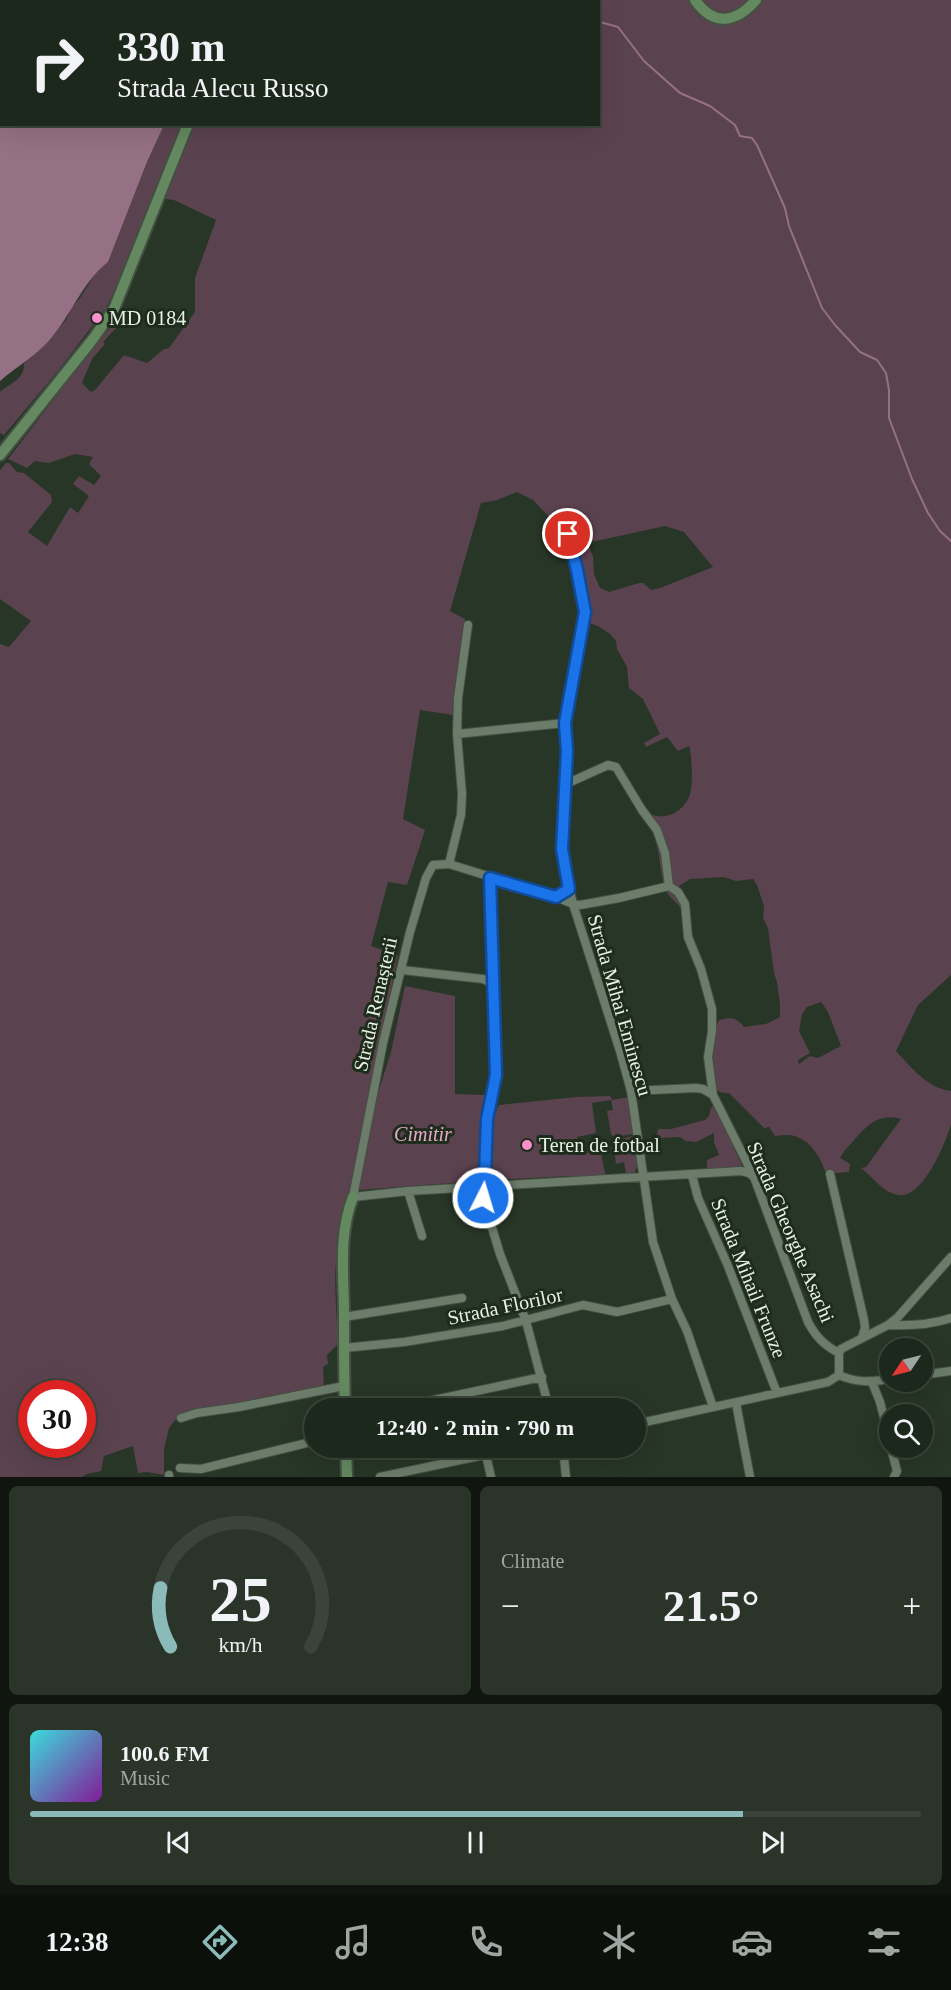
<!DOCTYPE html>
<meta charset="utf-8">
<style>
body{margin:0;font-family:Georgia,serif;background:#2a3429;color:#f1f3f6;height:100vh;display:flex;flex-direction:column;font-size:22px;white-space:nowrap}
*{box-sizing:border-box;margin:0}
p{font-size:20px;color:#a0a6a3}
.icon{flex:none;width:33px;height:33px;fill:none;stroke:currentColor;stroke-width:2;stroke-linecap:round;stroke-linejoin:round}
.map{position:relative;height:1477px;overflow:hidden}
.sheet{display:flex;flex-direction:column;gap:9px;padding:9px;background:#10160f;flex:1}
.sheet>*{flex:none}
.top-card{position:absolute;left:0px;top:0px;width:600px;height:126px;box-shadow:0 6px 24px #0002,0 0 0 2px #3b443b;background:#1d281c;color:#f1f3f6;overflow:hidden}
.needle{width:39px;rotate:235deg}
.buttons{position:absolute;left:879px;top:1338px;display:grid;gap:12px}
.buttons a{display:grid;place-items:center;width:54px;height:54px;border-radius:50%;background:#1d281c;box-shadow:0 6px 24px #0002,0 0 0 2px #3b443b;font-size:30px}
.speed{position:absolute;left:18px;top:1380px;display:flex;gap:12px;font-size:30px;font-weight:700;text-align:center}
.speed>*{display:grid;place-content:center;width:78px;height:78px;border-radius:50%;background:#1d281c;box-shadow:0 6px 24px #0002,0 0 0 2px #3b443b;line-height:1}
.speed .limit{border:9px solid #d22;background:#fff;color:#111}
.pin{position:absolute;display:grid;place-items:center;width:51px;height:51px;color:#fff;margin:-26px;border:3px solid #fff;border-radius:50%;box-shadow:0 2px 6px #0007}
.me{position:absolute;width:66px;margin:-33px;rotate:5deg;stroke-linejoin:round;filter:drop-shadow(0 0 4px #0008)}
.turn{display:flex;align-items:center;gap:21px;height:126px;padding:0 18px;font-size:27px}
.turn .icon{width:78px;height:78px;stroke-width:2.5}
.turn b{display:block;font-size:42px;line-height:51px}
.big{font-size:45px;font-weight:700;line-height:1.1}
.sheet .tile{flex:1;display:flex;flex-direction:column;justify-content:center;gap:9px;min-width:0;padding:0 21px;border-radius:9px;background:#2a3429}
.sheet .dial{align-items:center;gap:0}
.dial svg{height:156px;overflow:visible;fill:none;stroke:#3b443b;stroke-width:7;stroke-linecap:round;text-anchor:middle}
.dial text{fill:#f1f3f6;stroke:none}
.song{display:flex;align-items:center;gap:18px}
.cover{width:72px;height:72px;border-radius:9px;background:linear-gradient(135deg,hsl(180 70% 55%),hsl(290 70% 35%))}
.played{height:6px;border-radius:3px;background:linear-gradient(90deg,#8bbbb9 80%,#3b443b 80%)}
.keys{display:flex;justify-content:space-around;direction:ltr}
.heat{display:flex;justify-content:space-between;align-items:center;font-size:33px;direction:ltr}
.sheet .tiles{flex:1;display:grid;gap:9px;grid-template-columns:1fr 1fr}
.tile:last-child{grid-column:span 2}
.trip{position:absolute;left:304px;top:1398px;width:342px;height:60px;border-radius:30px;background:#1d281c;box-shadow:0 6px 24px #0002,0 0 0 2px #3b443b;font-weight:700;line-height:60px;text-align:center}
.menu{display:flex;height:96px;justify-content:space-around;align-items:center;background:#0c100b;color:#a0a6a3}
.menu .icon{width:42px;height:42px}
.menu .active{color:#8bbbb9}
.menu b{font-size:27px;color:#f1f3f6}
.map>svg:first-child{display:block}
</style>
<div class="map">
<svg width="951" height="1477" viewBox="0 0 951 1477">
<rect width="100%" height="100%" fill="#273626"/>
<path fill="#5b424f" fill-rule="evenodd" d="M 0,0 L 71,0 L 70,2 L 2,2 L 2,123 L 0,124 Z
M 218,0 L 951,0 L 951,975 L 918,1005 L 896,1051 C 912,1068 927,1088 951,1091 C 951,1101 951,1114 951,1124 C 946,1142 923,1199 899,1195 C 883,1193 873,1177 861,1168 L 866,1167 L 901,1119 C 880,1113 868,1124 855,1139 C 849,1146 844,1150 840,1158 L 850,1164 L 849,1172 L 826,1174 C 821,1156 806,1133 785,1135 C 782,1135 778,1136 775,1136 L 769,1127 L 764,1128 L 729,1093 C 723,1094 718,1092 715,1087 C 711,1063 708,1042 719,1020 C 730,1017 737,1017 744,1027 L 766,1024 L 780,1017 L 780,1004 L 777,982 L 774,973 L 768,928 L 763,918 L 764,906 L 757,885 L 753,879 L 736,881 L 724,877 L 690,879 L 679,886 L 689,904 L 680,907 C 676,902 667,895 665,889 C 658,865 661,842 646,820 L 652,815 C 667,820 685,811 690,794 C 693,786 692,754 689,746 L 678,751 L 667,737 L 646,747 L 644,743 L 660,734 L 643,699 L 629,688 L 627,667 L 617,649 L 616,641 L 610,634 L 598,626 L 587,622 L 585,626 L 578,626 L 579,613 L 561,529 L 533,500 L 517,492 L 497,500 L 481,503 L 450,611 L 465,619 L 453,715 L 420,710 L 403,819 L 425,830 L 407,885 L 388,882 L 371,946 L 398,955 L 337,1253 C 333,1282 337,1314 338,1344 L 327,1355 L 328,1364 L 323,1367 L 324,1386 L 242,1404 L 188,1412 L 177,1418 L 169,1428 L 164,1449 L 164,1475 L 147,1472 L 138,1473 L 133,1446 L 104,1456 L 101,1471 L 87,1474 L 82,1477 L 0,1477 L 0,644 L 9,647 L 31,621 L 0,599 L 0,470 L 6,463 L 9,463 L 17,472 L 24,473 L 51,495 L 52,502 L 28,532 L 47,546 L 70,507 L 78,513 L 89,496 L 73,484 L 79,476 L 94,485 L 101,476 L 89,464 L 93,457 L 75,454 L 49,463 L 35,461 L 27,468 L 8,459 C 42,416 74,370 110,328 L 116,328 L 103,342 L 105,344 L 92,359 L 82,383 L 91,392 L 95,390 L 124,355 L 147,363 L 164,349 L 169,348 L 195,312 L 195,278 L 216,220 L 174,200 L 152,197 L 123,274 L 106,308 L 58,371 L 4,435 L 0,433 L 0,392 C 11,383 25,379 24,363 L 51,339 L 67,318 L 71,308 L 80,298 L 98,269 L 108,262 L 147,162 L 164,125 L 598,124 L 598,2 L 217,1 ZM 665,526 L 684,532 L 713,567 L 660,588 L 651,590 L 643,583 L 639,583 L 609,592 L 600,588 L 594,574 L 593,556 L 587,543 ZM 821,1002 L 828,1012 L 841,1046 L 818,1058 L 810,1056 L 799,1064 L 798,1060 L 810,1053 L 799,1031 L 802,1014 L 807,1007 ZM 32,1394 L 82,1394 L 82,1444 L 32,1444 Z
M 405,986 L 455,996 L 455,1094 L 485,1095 L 478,1181 L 359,1190 L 375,1102 L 391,1052 Z
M 610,1096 L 612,1100 L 628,1097 L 633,1134 L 614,1137 L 611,1134 L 607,1111 L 613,1110 L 611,1100 L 592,1103 L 596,1133 L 577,1137 L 580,1152 L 600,1149 L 606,1177 L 569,1176 L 492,1180 L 492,1113 L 496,1111 L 499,1105 L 576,1097 Z
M 714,1105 L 741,1163 L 742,1166 L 737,1170 L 707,1171 L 707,1160 L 719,1155 L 714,1142 L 714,1133 L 696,1142 L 686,1141 L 680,1137 L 660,1138 L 657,1134 L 658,1129 L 671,1129 L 705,1120 L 709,1116 L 711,1108 Z
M 633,1136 L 638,1164 L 635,1172 L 626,1174 L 624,1162 L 616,1164 L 613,1141 Z"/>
<path fill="#967084" d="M 71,0 L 218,0 L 217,2 L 70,1 Z
M 1,123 L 2,124 L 164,125 L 147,162 L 108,262 C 85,279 71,314 53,336 C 39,354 17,366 0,381 L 0,124 Z"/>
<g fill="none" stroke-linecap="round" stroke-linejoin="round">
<path stroke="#967084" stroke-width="2" d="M 593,0 L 594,2
M 598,20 L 600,22 L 618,27 L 644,61 L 680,93 L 710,106 L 735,125 L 740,136 L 752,138 L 757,145 L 785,208 L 789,226 L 822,308 L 835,325 L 860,352 L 877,360 L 886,373 L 889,390 L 889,418 L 912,479 L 928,513 L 940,531 L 951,541"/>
<defs>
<path id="street" d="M 568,534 L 577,570 L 585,612 L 565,723 L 567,751 L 562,849 L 565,870 L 573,904 L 620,1051 L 631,1091 L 653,1242 L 672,1299 L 687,1331 L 713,1407
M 457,734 L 565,723
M 566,784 L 608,765 L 616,767 L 642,810 L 657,830 L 665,853 L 669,886 L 678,892 L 685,904 L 688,937 L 701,969 L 712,1009 L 712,1031 L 708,1057 L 713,1095 L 754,1177 L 808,1322 C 816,1337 824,1345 839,1353
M 449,864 L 461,815 L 462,794 L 457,734 L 458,698 L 468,625
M 490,878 L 496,1075 L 487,1119 L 485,1175 L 482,1187 L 483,1198 L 500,1254 L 526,1321 L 549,1408
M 669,886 L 619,898 L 580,905 L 573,904 L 556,897 L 449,864 L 433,865 L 426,878 L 410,932 L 383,1043 L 353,1197 L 408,1191 L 741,1171 L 749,1173 L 754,1177
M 402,970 L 483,979 L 492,983
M 631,1091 L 696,1088 L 703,1089 L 713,1095
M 830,1174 L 864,1320 L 865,1328 L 862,1337
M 692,1175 L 698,1198 L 728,1266 L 777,1393
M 408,1191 L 422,1236
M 344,1317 L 462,1298
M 888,1325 C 910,1326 930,1325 951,1318
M 344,1348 L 404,1342 L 503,1326 L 583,1305 L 617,1312 L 672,1299
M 839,1375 L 839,1353 L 841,1349 L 888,1325 L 898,1317 L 951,1257
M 839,1375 C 856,1383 872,1382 890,1379
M 922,1375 L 951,1371
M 872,1382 L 880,1402 L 890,1440
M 736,1403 L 750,1477
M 415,1404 L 542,1377
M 181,1418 L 197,1413 L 239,1407 L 344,1386
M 636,1424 L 828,1382 L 839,1375
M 563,1448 L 566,1477
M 891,1448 L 897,1471 L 894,1477
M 486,1455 L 491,1477
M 180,1468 L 201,1469 L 315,1441
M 169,1475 L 169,1477
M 380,1477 L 518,1448"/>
<path id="secondary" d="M 695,0 C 714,27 736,23 756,0
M 245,2 L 246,0
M 0,455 L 93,339 L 114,309 L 188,124
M 345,1408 C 344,1378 344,1347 344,1316 C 344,1276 338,1235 353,1197
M 346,1448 L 347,1477"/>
</defs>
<use href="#street" stroke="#445042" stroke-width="10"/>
<use href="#secondary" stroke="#445042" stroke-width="14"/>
<use href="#street" stroke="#6c7c6a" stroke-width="8"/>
<use href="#secondary" stroke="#648960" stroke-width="10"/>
</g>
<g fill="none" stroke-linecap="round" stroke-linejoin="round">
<defs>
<path id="route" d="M 483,1198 L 482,1187 L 485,1175 L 487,1119 L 496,1075 L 490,878 L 556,897 L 569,889 L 562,849 L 567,751 L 565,723 L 585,612 L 577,570 L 568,534"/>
</defs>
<use href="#route" stroke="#114b97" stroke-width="15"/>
<use href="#route" stroke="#1a73e8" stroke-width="10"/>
</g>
<g fill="#f890cc" stroke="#1e2c1c" stroke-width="2">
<circle cx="97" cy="318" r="6"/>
<circle cx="527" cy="1145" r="6"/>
</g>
<g text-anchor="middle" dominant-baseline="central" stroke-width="6" stroke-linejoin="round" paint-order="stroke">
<g font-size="20" fill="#e9f2e8" stroke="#1e2c1c" text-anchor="start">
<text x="109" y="318">MD 0184</text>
<text x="539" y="1145">Teren de fotbal</text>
</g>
<g font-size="20" fill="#e9f2e8" stroke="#1e2c1c">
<text transform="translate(375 1004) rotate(-77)">Strada Renașterii</text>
<text transform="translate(620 1005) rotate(74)">Strada Mihai Eminescu</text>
<text transform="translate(791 1232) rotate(67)">Strada Gheorghe Asachi</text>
<text transform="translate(749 1278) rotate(68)">Strada Mihail Frunze</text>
<text transform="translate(505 1306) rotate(-12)">Strada Florilor</text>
</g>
<g font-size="20" font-style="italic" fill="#e8a9cb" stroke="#1e2c1c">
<text x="423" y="1134">Cimitir</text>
</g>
</g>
</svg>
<div class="buttons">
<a><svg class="needle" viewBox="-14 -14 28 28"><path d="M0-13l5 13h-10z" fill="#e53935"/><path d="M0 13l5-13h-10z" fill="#a0a6a3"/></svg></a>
<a><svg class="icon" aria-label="search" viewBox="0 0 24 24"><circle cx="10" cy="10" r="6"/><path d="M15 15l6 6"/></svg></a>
</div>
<div class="speed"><div class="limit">30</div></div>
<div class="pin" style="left:568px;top:534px;background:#d93025"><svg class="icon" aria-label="arrive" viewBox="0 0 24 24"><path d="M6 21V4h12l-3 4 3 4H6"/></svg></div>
<svg class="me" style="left:483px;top:1198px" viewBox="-20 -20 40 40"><circle r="17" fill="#1a73e8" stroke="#fff" stroke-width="3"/><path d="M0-11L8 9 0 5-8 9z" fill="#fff"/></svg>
<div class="trip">12:40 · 2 min · 790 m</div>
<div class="top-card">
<div class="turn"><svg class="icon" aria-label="right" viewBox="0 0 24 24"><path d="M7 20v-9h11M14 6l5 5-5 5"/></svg><div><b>330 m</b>Strada Alecu Russo</div></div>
</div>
</div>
<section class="sheet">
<div class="tiles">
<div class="tile dial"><svg viewBox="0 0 100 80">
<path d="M14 69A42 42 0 1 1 86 69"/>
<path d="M14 69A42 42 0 0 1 9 39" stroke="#8bbbb9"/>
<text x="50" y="56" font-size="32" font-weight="700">25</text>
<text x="50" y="72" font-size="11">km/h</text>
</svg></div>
<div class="tile"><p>Climate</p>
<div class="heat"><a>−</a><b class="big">21.5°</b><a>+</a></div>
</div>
<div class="tile">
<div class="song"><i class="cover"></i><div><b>100.6 FM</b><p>Music</p></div></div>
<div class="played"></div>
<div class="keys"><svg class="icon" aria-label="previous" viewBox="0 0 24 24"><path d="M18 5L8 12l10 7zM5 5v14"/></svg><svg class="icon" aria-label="pause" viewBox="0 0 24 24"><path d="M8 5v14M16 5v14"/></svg><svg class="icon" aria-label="next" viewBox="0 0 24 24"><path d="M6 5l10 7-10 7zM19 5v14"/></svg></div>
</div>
</div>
</section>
<nav class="menu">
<b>12:38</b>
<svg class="icon active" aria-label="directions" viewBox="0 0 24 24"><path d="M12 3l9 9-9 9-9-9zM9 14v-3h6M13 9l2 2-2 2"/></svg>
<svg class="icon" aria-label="music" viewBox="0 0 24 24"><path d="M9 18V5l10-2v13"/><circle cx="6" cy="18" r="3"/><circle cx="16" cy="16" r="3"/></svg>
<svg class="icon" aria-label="phone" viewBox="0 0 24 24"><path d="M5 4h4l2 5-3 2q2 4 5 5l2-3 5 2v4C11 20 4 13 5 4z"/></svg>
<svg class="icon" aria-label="climate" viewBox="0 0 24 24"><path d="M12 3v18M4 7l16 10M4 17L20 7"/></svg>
<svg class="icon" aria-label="car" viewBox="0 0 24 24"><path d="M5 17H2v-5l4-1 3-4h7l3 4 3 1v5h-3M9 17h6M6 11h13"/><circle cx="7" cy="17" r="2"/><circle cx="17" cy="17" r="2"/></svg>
<svg class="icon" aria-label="filters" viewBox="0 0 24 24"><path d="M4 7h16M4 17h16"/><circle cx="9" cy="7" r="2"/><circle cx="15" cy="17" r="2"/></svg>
</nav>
